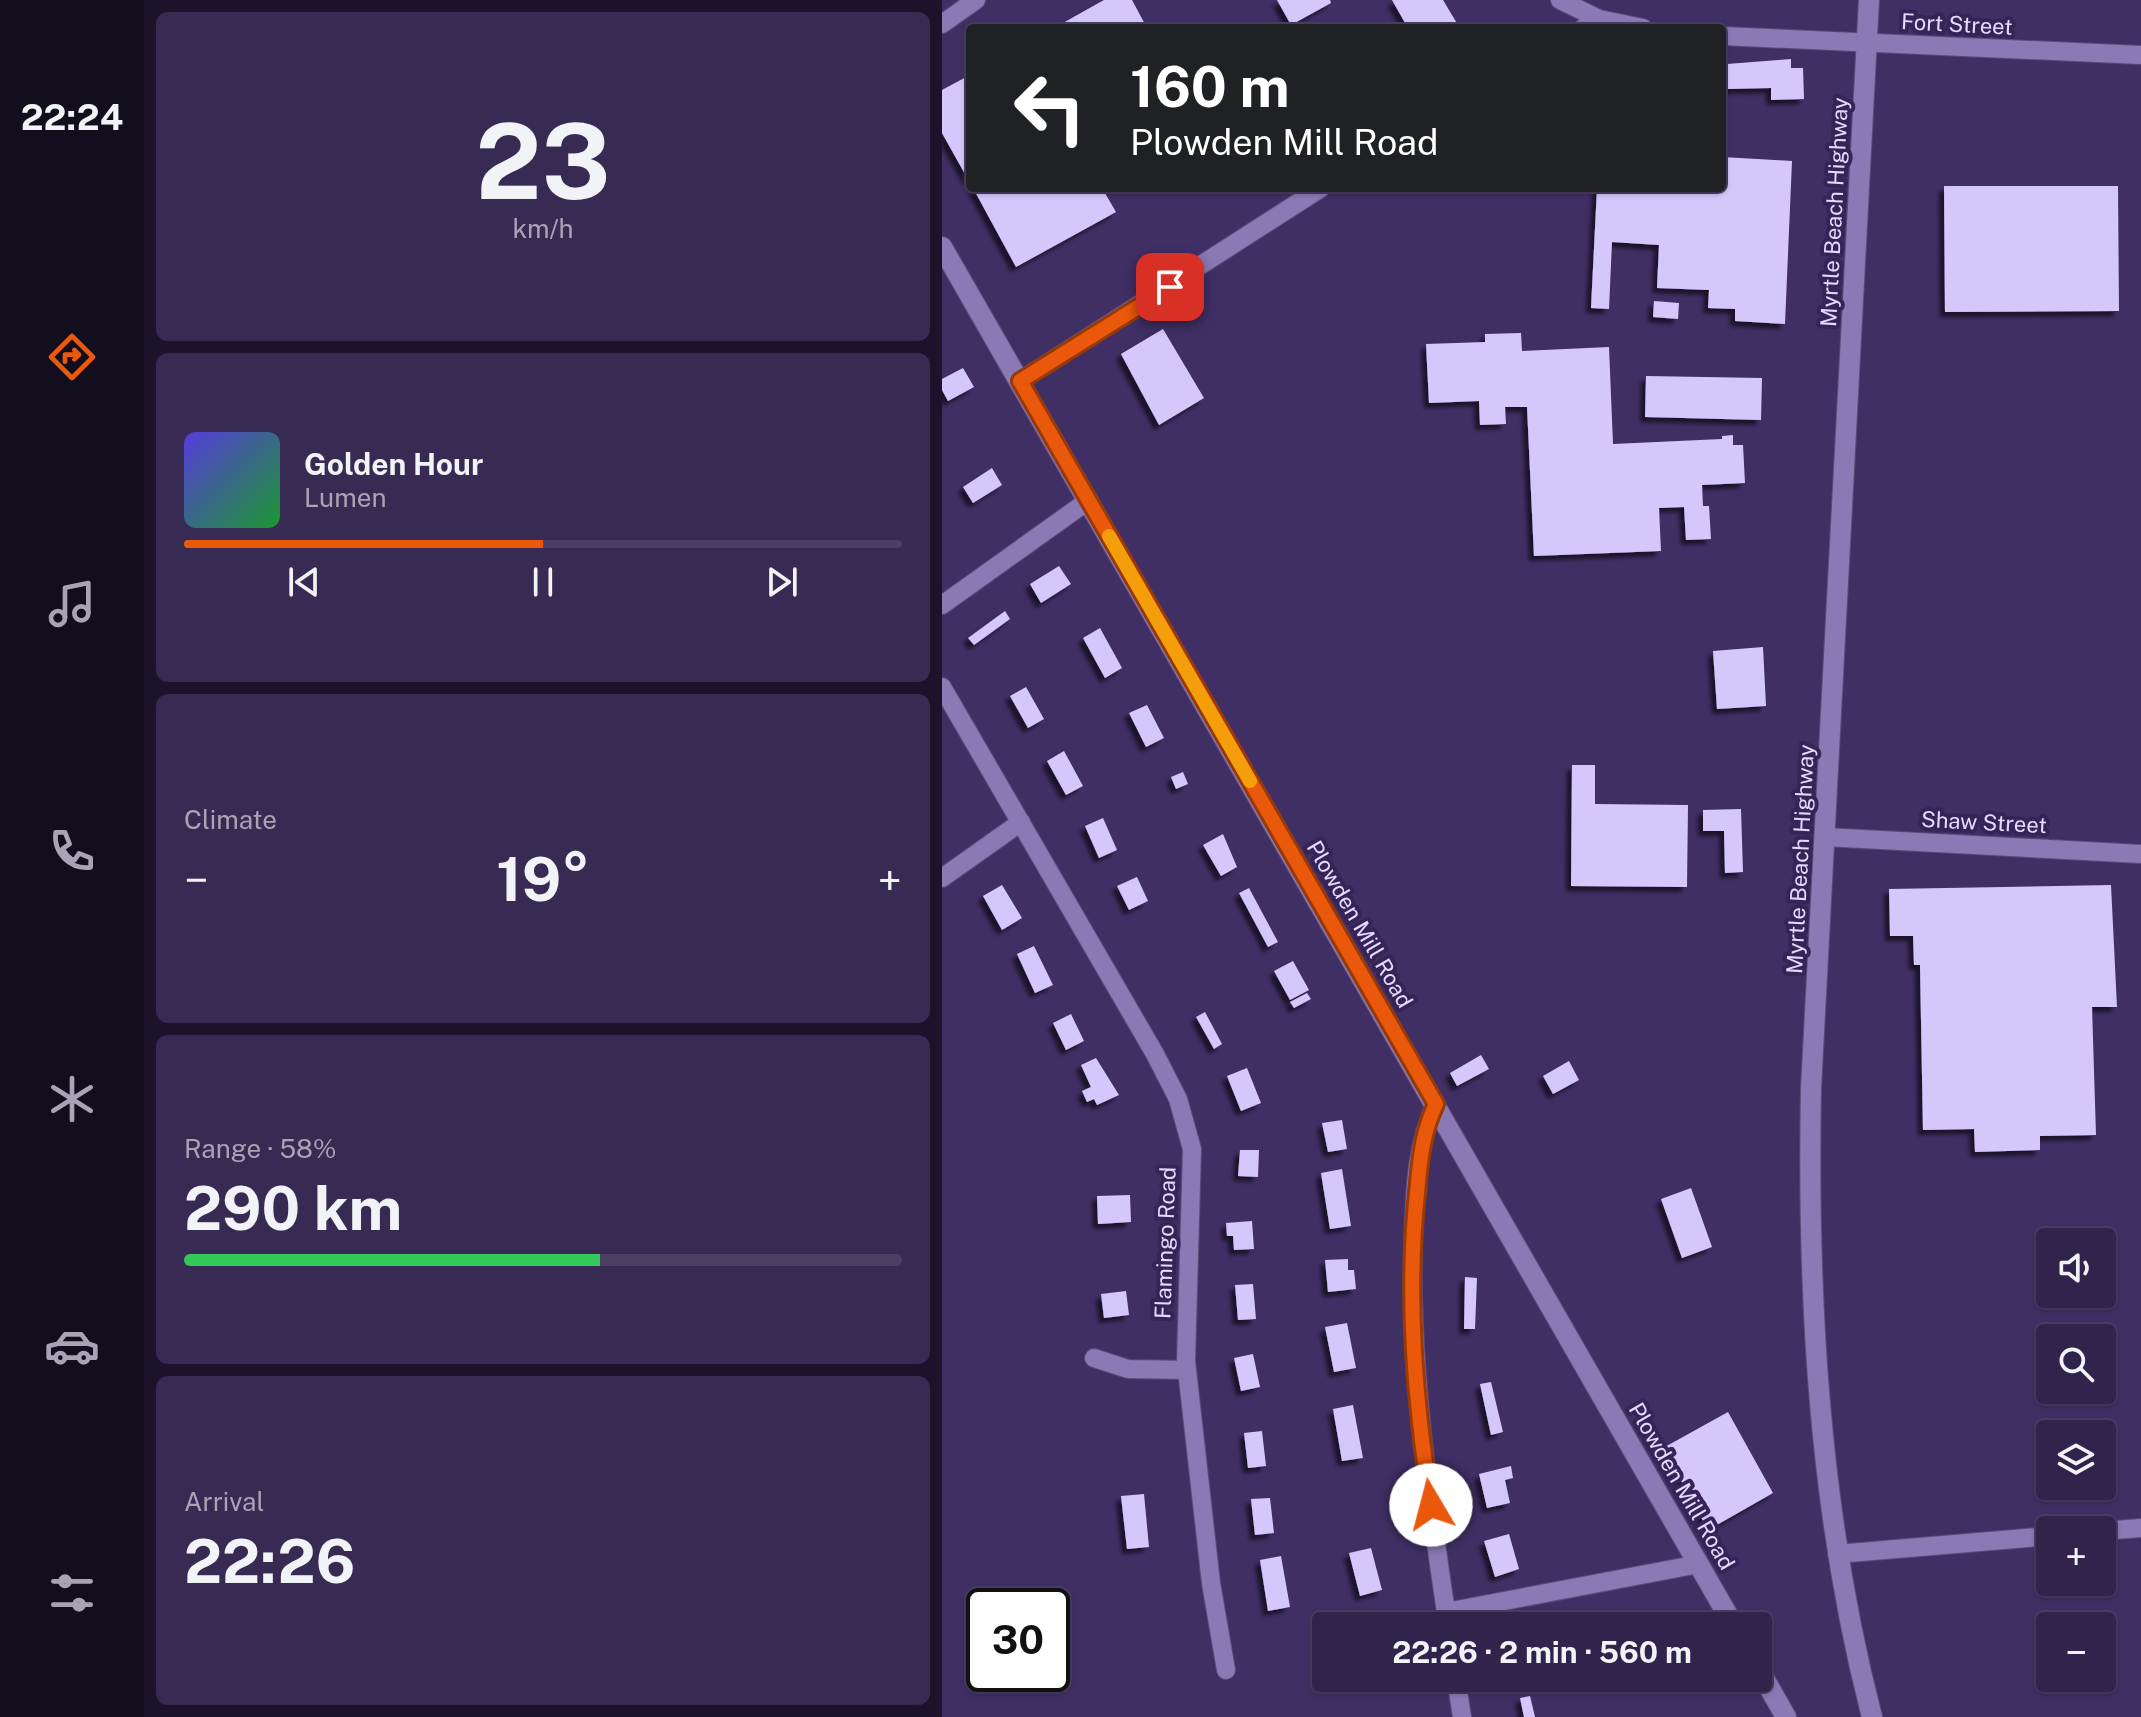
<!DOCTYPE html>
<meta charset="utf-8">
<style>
body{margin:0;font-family:"Public Sans",sans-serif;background:#382b53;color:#f1f3f6;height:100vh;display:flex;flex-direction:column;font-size:30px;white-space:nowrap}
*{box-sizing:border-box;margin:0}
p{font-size:26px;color:#a8a4b5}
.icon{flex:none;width:44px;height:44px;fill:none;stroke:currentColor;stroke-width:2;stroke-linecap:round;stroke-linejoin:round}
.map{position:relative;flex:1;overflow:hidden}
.side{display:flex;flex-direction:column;gap:12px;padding:12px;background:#1a132a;width:798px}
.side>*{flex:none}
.banner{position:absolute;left:24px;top:24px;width:760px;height:168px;border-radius:8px;box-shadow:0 2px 6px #0004,0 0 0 2px #4b4064;background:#202124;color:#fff;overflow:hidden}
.controls{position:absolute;left:1094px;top:1228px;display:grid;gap:16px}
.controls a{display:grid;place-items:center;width:80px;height:80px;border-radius:8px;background:#30234c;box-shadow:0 2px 6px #0004,0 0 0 2px #4b4064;font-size:40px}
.speed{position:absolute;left:24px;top:1588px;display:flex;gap:16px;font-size:40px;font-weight:700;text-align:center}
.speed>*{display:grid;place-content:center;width:104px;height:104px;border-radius:50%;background:#30234c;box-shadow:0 2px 6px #0004,0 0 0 2px #4b4064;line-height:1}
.speed .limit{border:4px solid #111;border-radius:12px;background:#fff;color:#111}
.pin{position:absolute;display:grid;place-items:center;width:68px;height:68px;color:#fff;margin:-34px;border-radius:16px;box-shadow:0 4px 12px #0006}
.me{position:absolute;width:88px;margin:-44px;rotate:352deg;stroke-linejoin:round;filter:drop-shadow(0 0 6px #0008)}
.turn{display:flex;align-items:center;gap:28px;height:168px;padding:0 32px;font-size:36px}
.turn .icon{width:104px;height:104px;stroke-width:2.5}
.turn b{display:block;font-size:56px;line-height:68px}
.big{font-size:60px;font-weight:700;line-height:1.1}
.side .widget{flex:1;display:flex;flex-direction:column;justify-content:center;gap:12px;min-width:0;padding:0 28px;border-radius:12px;background:#382b53}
.side .dial{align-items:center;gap:0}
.dial b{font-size:104px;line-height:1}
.song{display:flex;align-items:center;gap:24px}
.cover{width:96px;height:96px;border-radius:12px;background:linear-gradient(135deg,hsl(250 70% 55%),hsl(130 70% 35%))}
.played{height:8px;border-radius:4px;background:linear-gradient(90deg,#ea580c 50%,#4b4064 50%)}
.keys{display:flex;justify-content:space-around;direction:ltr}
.heat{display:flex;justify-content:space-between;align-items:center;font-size:44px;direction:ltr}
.charge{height:12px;border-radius:6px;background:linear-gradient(90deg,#34c759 58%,#4b4064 0)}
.trip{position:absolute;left:370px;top:1612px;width:460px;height:80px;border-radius:8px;background:#30234c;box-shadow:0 2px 6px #0004,0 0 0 2px #4b4064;font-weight:700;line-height:80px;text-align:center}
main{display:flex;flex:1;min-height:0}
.tab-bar{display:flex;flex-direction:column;width:144px;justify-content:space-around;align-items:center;background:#130e1e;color:#a8a4b5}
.tab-bar .icon{width:56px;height:56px}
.tab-bar .on{color:#ea580c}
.tab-bar b{font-size:36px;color:#f1f3f6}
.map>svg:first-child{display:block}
</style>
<main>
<nav class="tab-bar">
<b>22:24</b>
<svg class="icon on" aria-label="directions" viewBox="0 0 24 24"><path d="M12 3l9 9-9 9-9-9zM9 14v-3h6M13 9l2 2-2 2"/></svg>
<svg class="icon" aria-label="music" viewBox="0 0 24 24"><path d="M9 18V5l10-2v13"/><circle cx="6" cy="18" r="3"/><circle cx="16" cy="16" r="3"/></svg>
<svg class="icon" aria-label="phone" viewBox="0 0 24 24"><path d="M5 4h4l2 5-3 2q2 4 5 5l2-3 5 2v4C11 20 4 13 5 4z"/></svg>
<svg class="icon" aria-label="climate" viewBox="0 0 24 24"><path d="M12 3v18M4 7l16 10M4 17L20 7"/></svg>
<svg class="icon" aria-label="car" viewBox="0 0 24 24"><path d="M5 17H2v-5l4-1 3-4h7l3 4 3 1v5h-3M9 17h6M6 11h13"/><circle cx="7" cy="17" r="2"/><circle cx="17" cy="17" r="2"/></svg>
<svg class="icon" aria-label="filters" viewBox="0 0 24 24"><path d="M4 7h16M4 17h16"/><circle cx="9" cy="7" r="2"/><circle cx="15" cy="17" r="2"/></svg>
</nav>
<section class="side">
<div class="widget dial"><b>23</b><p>km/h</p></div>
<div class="widget">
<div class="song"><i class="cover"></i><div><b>Golden Hour</b><p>Lumen</p></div></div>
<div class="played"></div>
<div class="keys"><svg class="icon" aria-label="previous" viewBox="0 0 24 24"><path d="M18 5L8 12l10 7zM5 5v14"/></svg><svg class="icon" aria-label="pause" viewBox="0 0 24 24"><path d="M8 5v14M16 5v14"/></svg><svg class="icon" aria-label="next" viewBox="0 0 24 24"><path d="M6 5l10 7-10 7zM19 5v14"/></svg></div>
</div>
<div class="widget"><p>Climate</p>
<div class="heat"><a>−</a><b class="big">19°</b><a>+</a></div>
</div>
<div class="widget"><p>Range · 58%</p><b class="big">290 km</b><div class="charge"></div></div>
<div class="widget"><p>Arrival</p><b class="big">22:26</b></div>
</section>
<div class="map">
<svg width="1199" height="1717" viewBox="0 0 1199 1717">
<defs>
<filter id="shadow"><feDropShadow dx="-5" dy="5" stdDeviation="2" flood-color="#0009"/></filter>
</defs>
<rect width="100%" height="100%" fill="#402f65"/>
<path fill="#d4c7fc" filter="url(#shadow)" d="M 162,0 L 190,0 L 205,28 L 112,28 Z
M 335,0 L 388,0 L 389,3 L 349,25 Z
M 450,0 L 501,0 L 516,25 L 466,28 Z
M 849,59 L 849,68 L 861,68 L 862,99 L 829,100 L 829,88 L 786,89 L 785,64 Z
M 28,75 L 28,183 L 0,133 L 0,90 Z
M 780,157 L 850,161 L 843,324 L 793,321 L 793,309 L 766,308 L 767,290 L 715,288 L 717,245 L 670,242 L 667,309 L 649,308 L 655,188 L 780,188 Z
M 1002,186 L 1176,186 L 1177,311 L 1003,312 Z
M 31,188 L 160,188 L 174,212 L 74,267 Z
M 712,301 L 737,303 L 736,319 L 711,317 Z
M 221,329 L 262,398 L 217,425 L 179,354 Z
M 579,333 L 580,351 L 667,347 L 671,444 L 780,439 L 780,436 L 791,435 L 791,445 L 801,445 L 803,483 L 760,485 L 761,506 L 767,506 L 769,539 L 744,540 L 742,507 L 717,508 L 719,551 L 592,556 L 585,407 L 563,407 L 564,424 L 538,425 L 537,401 L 487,403 L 484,344 L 543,342 L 543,334 Z
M 21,368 L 32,387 L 6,401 L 0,390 L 0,379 Z
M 704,376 L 820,378 L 819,420 L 703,417 Z
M 50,468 L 60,485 L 31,503 L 21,487 Z
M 117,566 L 129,584 L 99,603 L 88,584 Z
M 63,611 L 68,619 L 32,645 L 26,638 Z
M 158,628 L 180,668 L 163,678 L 141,638 Z
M 821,647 L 824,706 L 775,709 L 771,651 Z
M 84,687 L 102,719 L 86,728 L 68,696 Z
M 205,705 L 222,738 L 204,747 L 187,713 Z
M 122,751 L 141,786 L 124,795 L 105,761 Z
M 630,765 L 653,765 L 653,804 L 746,805 L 745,887 L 629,886 Z
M 241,772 L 246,784 L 234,789 L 229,777 Z
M 799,809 L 801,872 L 783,873 L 782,831 L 761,831 L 761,810 Z
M 161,818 L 175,850 L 157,858 L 143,826 Z
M 281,834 L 295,867 L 279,876 L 261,845 Z
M 195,877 L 206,901 L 187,910 L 175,886 Z
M 60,885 L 80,918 L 60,930 L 41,896 Z
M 1169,885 L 1175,1007 L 1150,1007 L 1154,1135 L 1098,1136 L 1098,1150 L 1033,1152 L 1032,1129 L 981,1130 L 978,965 L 972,965 L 971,936 L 948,936 L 947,889 Z
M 307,888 L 336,942 L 326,947 L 297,893 Z
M 92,946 L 111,985 L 93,993 L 75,954 Z
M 351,961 L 367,990 L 348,1000 L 332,971 Z
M 365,993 L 369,999 L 352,1008 L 348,1002 Z
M 263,1012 L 280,1044 L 272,1049 L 254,1017 Z
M 129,1014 L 142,1041 L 124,1050 L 111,1023 Z
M 539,1055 L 547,1069 L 515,1086 L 508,1073 Z
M 154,1058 L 177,1095 L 155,1105 L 152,1099 L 145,1102 L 140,1091 L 149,1087 L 139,1065 Z
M 627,1061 L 637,1080 L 611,1094 L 601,1076 Z
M 305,1068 L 319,1103 L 299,1111 L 285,1076 Z
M 400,1120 L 405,1149 L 386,1152 L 380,1123 Z
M 298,1150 L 317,1150 L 316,1177 L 296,1176 Z
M 400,1169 L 409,1226 L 388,1229 L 379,1173 Z
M 749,1188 L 770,1247 L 740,1258 L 719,1199 Z
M 188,1195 L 189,1222 L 156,1224 L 155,1196 Z
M 310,1221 L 312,1249 L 292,1250 L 291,1236 L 285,1236 L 284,1223 Z
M 406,1259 L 406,1270 L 412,1270 L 414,1289 L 386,1292 L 383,1260 Z
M 523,1277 L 535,1278 L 533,1329 L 522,1329 Z
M 311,1284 L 314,1319 L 296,1320 L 293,1285 Z
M 184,1291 L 187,1315 L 162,1318 L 159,1294 Z
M 405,1323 L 414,1368 L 392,1372 L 383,1327 Z
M 311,1354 L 318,1387 L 299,1391 L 292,1358 Z
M 549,1382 L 561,1432 L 549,1435 L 538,1384 Z
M 411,1405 L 421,1458 L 400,1461 L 391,1409 Z
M 786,1412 L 831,1493 L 766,1530 L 721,1448 Z
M 320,1431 L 324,1466 L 306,1468 L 302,1433 Z
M 569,1466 L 571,1478 L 563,1480 L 568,1503 L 545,1508 L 537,1474 Z
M 202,1494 L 207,1547 L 185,1549 L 179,1496 Z
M 328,1498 L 332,1533 L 313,1535 L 309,1499 Z
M 567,1534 L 577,1569 L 553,1577 L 542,1541 Z
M 429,1548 L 440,1590 L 418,1596 L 407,1553 Z
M 339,1556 L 348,1607 L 326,1611 L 318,1560 Z
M 588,1696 L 593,1717 L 582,1717 L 578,1698 Z"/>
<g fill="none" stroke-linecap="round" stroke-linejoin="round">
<defs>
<path id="street" d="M 618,0 L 657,19
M 0,24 L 34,0
M 641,28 L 657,19 L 701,28
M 780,36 L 1199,55
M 78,381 L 379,188
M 0,605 L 147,500
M 0,687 L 213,1054 L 236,1099 L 250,1149 L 244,1361 L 269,1583 L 284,1670
M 883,837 L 1199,854
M 0,878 L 79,822
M 494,1104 C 473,1146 473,1196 471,1242 C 468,1372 487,1498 506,1626
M 152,1358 L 186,1369 L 245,1370
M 1160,1531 L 1199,1528
M 895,1554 L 1108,1536
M 504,1612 L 757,1564
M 514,1678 L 520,1717"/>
<path id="secondary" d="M 927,0 L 869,1088 C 865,1298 877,1513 930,1717
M 0,247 L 792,1626
M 816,1668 L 844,1717"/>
</defs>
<use href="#street" stroke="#5c4c7a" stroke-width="20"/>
<use href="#secondary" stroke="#5c4c7a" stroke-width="22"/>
<use href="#street" stroke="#8a79b5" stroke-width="18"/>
<use href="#secondary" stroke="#8a79b5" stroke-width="20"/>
</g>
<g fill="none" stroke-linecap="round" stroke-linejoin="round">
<defs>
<path id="route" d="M 228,287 L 78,381 L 494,1104 C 480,1133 478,1161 475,1193 C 464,1297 473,1401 489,1505"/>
</defs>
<use href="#route" stroke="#983908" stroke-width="20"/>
<use href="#route" stroke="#ea580c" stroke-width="14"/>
<path stroke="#f59e0b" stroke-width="14" d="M 167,536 L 308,781"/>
</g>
<g text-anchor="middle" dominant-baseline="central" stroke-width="8" stroke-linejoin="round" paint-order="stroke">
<g font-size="22" fill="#e3dbfc" stroke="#362459">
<text transform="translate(1015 24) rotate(3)">Fort Street</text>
<text transform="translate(892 212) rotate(-87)">Myrtle Beach Highway</text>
<text transform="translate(1042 822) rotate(3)">Shaw Street</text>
<text transform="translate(858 859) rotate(-87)">Myrtle Beach Highway</text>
<text transform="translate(418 924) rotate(60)">Plowden Mill Road</text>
<text transform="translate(223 1243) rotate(-88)">Flamingo Road</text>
<text transform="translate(740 1486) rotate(60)">Plowden Mill Road</text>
</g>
</g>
</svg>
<div class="controls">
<a><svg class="icon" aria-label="sound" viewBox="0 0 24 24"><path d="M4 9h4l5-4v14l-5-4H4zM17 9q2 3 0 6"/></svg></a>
<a><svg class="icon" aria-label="search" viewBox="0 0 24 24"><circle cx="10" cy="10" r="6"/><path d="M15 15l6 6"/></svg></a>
<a><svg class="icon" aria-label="layers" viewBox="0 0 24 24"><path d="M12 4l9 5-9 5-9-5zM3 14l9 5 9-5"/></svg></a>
<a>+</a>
<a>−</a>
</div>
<div class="speed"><div class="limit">30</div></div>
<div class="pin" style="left:228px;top:287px;background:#d93025"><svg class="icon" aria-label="arrive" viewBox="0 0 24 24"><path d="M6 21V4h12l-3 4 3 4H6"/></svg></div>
<svg class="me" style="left:489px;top:1505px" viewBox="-20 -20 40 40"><circle r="19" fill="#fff"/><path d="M0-13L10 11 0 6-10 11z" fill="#ea580c"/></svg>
<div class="trip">22:26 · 2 min · 560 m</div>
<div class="banner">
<div class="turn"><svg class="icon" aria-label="left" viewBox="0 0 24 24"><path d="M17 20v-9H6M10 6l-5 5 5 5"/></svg><div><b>160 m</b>Plowden Mill Road</div></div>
</div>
</div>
</main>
